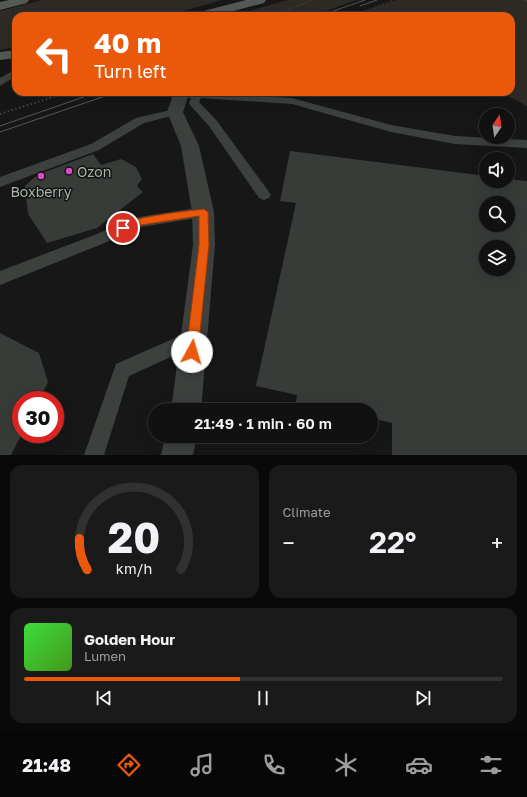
<!DOCTYPE html>
<meta charset="utf-8">
<style>
body{margin:0;font-family:"Golos Text",sans-serif;background:#191a19;color:#f1f3f6;height:100vh;display:flex;flex-direction:column;font-size:15px;white-space:nowrap}
*{box-sizing:border-box;margin:0}
p{font-size:13px;color:#9c9d9f}
.icon{flex:none;width:22px;height:22px;fill:none;stroke:currentColor;stroke-width:2;stroke-linecap:round;stroke-linejoin:round}
.map{position:relative;height:455px;overflow:hidden}
.drawer{display:flex;flex-direction:column;gap:10px;padding:10px;background:#090909;flex:1}
.drawer>*{flex:none}
.banner{position:absolute;left:12px;top:12px;width:503px;height:84px;border-radius:12px;box-shadow:0 4px 16px #0002,0 0 0 1px #303130;background:#ea580c;color:#fff;overflow:hidden}
.needle{width:26px;rotate:13deg}
.controls{position:absolute;left:479px;top:108px;display:grid;gap:8px}
.controls a{display:grid;place-items:center;width:36px;height:36px;border-radius:50%;background:#101110;box-shadow:0 4px 16px #0002,0 0 0 1px #303130;font-size:20px}
.speed{position:absolute;left:12px;top:391px;display:flex;gap:8px;font-size:20px;font-weight:700;text-align:center}
.speed>*{display:grid;place-content:center;width:52px;height:52px;border-radius:50%;background:#101110;box-shadow:0 4px 16px #0002,0 0 0 1px #303130;line-height:1}
.speed .limit{border:6px solid #d22;background:#fff;color:#111}
.pin{position:absolute;display:grid;place-items:center;width:34px;height:34px;color:#fff;margin:-17px;border:2px solid #fff;border-radius:50%;box-shadow:0 1px 4px #0007}
.me{position:absolute;width:44px;margin:-22px;rotate:6deg;stroke-linejoin:round;filter:drop-shadow(0 0 3px #0008)}
.turn{display:flex;align-items:center;gap:14px;height:84px;padding:0 16px;font-size:18px}
.turn .icon{width:52px;height:52px;stroke-width:2.5}
.turn b{display:block;font-size:28px;line-height:34px}
.big{font-size:30px;font-weight:600;line-height:1.1}
.drawer .tile{flex:1;display:flex;flex-direction:column;justify-content:center;gap:6px;min-width:0;padding:0 14px;border-radius:12px;background:#191a19}
.drawer .dial{align-items:center;gap:0}
.dial svg{height:104px;overflow:visible;fill:none;stroke:#303130;stroke-width:7;stroke-linecap:round;text-anchor:middle}
.dial text{fill:#f1f3f6;stroke:none}
.song{display:flex;align-items:center;gap:12px}
.cover{width:48px;height:48px;border-radius:6px;background:linear-gradient(135deg,hsl(120 70% 55%),hsl(100 70% 35%))}
.played{height:4px;border-radius:2px;background:linear-gradient(90deg,#ea580c 45%,#303130 45%)}
.keys{display:flex;justify-content:space-around;direction:ltr}
.heat{display:flex;justify-content:space-between;align-items:center;font-size:22px;direction:ltr}
.drawer .tiles{flex:1;display:grid;gap:10px;grid-template-columns:1fr 1fr}
.tile:last-child{grid-column:span 2}
.trip{position:absolute;left:148px;top:403px;width:230px;height:40px;border-radius:20px;background:#101110;box-shadow:0 4px 16px #0002,0 0 0 1px #303130;font-weight:600;line-height:40px;text-align:center}
.menu{display:flex;height:64px;justify-content:space-around;align-items:center;background:#060706;color:#9c9d9f}
.menu .icon{width:28px;height:28px}
.menu .on{color:#ea580c}
.menu b{font-size:18px;color:#f1f3f6}
.map>svg:first-child{display:block}
</style>
<div class="map">
<svg width="527" height="455" viewBox="0 0 527 455">
<rect width="100%" height="100%" fill="#161716"/>
<path fill="#2e2b26" d="M 42,0 L 222,0 L 166,16 L 16,16 L 16,47 L 0,50 L 0,11 Z
M 288,0 L 357,0 L 311,16 L 231,16 Z
M 396,0 L 527,0 L 527,106 L 500,92 L 511,92 L 511,16 L 358,16 L 355,15 Z"/>
<path fill="#383c39" fill-rule="evenodd" d="M 290,151 L 486,176 L 486,181 L 508,181 L 508,179 L 527,181 L 527,455 L 392,455 L 392,423 L 371,418 L 371,410 L 332,410 L 296,402 L 297,395 L 256,386 L 296,203 L 280,201 ZM 486,203 L 508,203 L 508,225 L 486,225 ZM 486,247 L 508,247 L 508,269 L 486,269 Z
M 93,154 L 101,165 L 121,159 L 136,167 L 142,179 L 137,186 L 143,192 L 97,228 L 47,243 L 28,214 L 25,186 L 37,175 Z
M 0,333 L 39,353 L 48,382 L 39,400 L 21,400 L 22,434 L 11,455 L 0,455 Z"/>
<g fill="none" stroke-linecap="round" stroke-linejoin="round">
<path stroke="#414742" stroke-width="1.5" stroke-dasharray="1 2" stroke-linecap="butt" d="M 523,0 L 527,1
M 274,16 L 311,0
M 352,16 L 394,0"/>
<path stroke="#414742" stroke-width="2" stroke-dasharray="1.5 2.5" stroke-linecap="butt" d="M 0,114 L 69,92"/>
<path fill="#3c413e" fill-rule="evenodd" d="M 16,69 L 16,76 L 0,86 L 0,78 Z
M 177,92 L 292,98 L 391,125 L 455,136 L 527,140 L 527,148 L 455,144 L 391,132 L 292,104 L 201,98 L 199,102 L 217,121 L 269,192 L 271,195 L 269,198 L 264,200 L 259,198 L 209,126 L 190,105 L 189,103 L 191,98 L 177,96 L 176,94 Z
M 175,109 L 180,112 L 179,114 L 144,123 L 99,150 L 0,187 L 0,177 L 91,144 L 136,118 Z
M 203,207 L 208,208 L 210,212 L 208,216 L 136,228 L 107,242 L 0,285 L 0,271 L 97,234 L 133,218 Z
M 193,330 L 199,332 L 202,338 L 199,344 L 129,376 L 104,455 L 84,455 L 116,364 Z"/>
<path fill="#3c413e" fill-rule="evenodd" d="M 171,92 L 188,92 L 189,94 L 183,112 L 199,146 L 214,212 L 215,245 L 201,410 L 171,410 L 193,245 L 192,212 L 181,146 L 167,112 L 173,95 Z
M 165,436 L 197,436 L 193,455 L 161,455 Z"/>
<path fill="#535a55" fill-rule="evenodd" d="M 9,0 L 29,0 L 27,3 L 0,10 L 0,2 Z
M 246,0 L 266,0 L 264,3 L 215,16 L 195,16 L 196,13 Z
M 16,50 L 16,58 L 0,60 L 0,52 Z"/>
<path stroke="#545a56" stroke-width="1" d="M 360,6 L 377,0
M 319,16 L 365,0
M 0,126 L 98,92
M 0,132 L 117,92"/>
</g>
<path fill="#ea580c" stroke="#983908" d="M 204,209 L 208,212 L 209,245 L 198,352 L 196,356 L 192,358 L 188,356 L 186,352 L 199,245 L 199,216 L 135,226 L 123,231 L 118,228 C 125,217 188,211 204,209 Z"/>
<g fill="#dc48c6" stroke="#111211" stroke-width="1.5">
<circle cx="69" cy="171" r="4"/>
<circle cx="41" cy="176" r="4"/>
</g>
<g text-anchor="middle" dominant-baseline="central" stroke-width="3" stroke-linejoin="round" paint-order="stroke">
<g font-size="14" fill="#a9b6ab" stroke="#111211" text-anchor="start">
<text x="77" y="171">Ozon</text>
<text x="41" y="191" text-anchor="middle">Boxberry</text>
</g>
</g>
</svg>
<div class="controls">
<a><svg class="needle" viewBox="-14 -14 28 28"><path d="M0-13l5 13h-10z" fill="#e53935"/><path d="M0 13l5-13h-10z" fill="#9c9d9f"/></svg></a>
<a><svg class="icon" aria-label="sound" viewBox="0 0 24 24"><path d="M4 9h4l5-4v14l-5-4H4zM17 9q2 3 0 6"/></svg></a>
<a><svg class="icon" aria-label="search" viewBox="0 0 24 24"><circle cx="10" cy="10" r="6"/><path d="M15 15l6 6"/></svg></a>
<a><svg class="icon" aria-label="layers" viewBox="0 0 24 24"><path d="M12 4l9 5-9 5-9-5zM3 14l9 5 9-5"/></svg></a>
</div>
<div class="speed"><div class="limit">30</div></div>
<div class="pin" style="left:123px;top:228px;background:#d93025"><svg class="icon" aria-label="arrive" viewBox="0 0 24 24"><path d="M6 21V4h12l-3 4 3 4H6"/></svg></div>
<svg class="me" style="left:192px;top:352px" viewBox="-20 -20 40 40"><circle r="19" fill="#fff"/><path d="M0-13L10 11 0 6-10 11z" fill="#ea580c"/></svg>
<div class="trip">21:49 · 1 min · 60 m</div>
<div class="banner">
<div class="turn"><svg class="icon" aria-label="left" viewBox="0 0 24 24"><path d="M17 20v-9H6M10 6l-5 5 5 5"/></svg><div><b>40 m</b>Turn left</div></div>
</div>
</div>
<section class="drawer">
<div class="tiles">
<div class="tile dial"><svg viewBox="0 0 100 80">
<path d="M14 69A42 42 0 1 1 86 69"/>
<path d="M14 69A42 42 0 0 1 8 45" stroke="#ea580c"/>
<text x="50" y="56" font-size="32" font-weight="700">20</text>
<text x="50" y="72" font-size="11">km/h</text>
</svg></div>
<div class="tile"><p>Climate</p>
<div class="heat"><a>−</a><b class="big">22°</b><a>+</a></div>
</div>
<div class="tile">
<div class="song"><i class="cover"></i><div><b>Golden Hour</b><p>Lumen</p></div></div>
<div class="played"></div>
<div class="keys"><svg class="icon" aria-label="previous" viewBox="0 0 24 24"><path d="M18 5L8 12l10 7zM5 5v14"/></svg><svg class="icon" aria-label="pause" viewBox="0 0 24 24"><path d="M8 5v14M16 5v14"/></svg><svg class="icon" aria-label="next" viewBox="0 0 24 24"><path d="M6 5l10 7-10 7zM19 5v14"/></svg></div>
</div>
</div>
</section>
<nav class="menu">
<b>21:48</b>
<svg class="icon on" aria-label="directions" viewBox="0 0 24 24"><path d="M12 3l9 9-9 9-9-9zM9 14v-3h6M13 9l2 2-2 2"/></svg>
<svg class="icon" aria-label="music" viewBox="0 0 24 24"><path d="M9 18V5l10-2v13"/><circle cx="6" cy="18" r="3"/><circle cx="16" cy="16" r="3"/></svg>
<svg class="icon" aria-label="phone" viewBox="0 0 24 24"><path d="M5 4h4l2 5-3 2q2 4 5 5l2-3 5 2v4C11 20 4 13 5 4z"/></svg>
<svg class="icon" aria-label="climate" viewBox="0 0 24 24"><path d="M12 3v18M4 7l16 10M4 17L20 7"/></svg>
<svg class="icon" aria-label="car" viewBox="0 0 24 24"><path d="M5 17H2v-5l4-1 3-4h7l3 4 3 1v5h-3M9 17h6M6 11h13"/><circle cx="7" cy="17" r="2"/><circle cx="17" cy="17" r="2"/></svg>
<svg class="icon" aria-label="filters" viewBox="0 0 24 24"><path d="M4 7h16M4 17h16"/><circle cx="9" cy="7" r="2"/><circle cx="15" cy="17" r="2"/></svg>
</nav>
